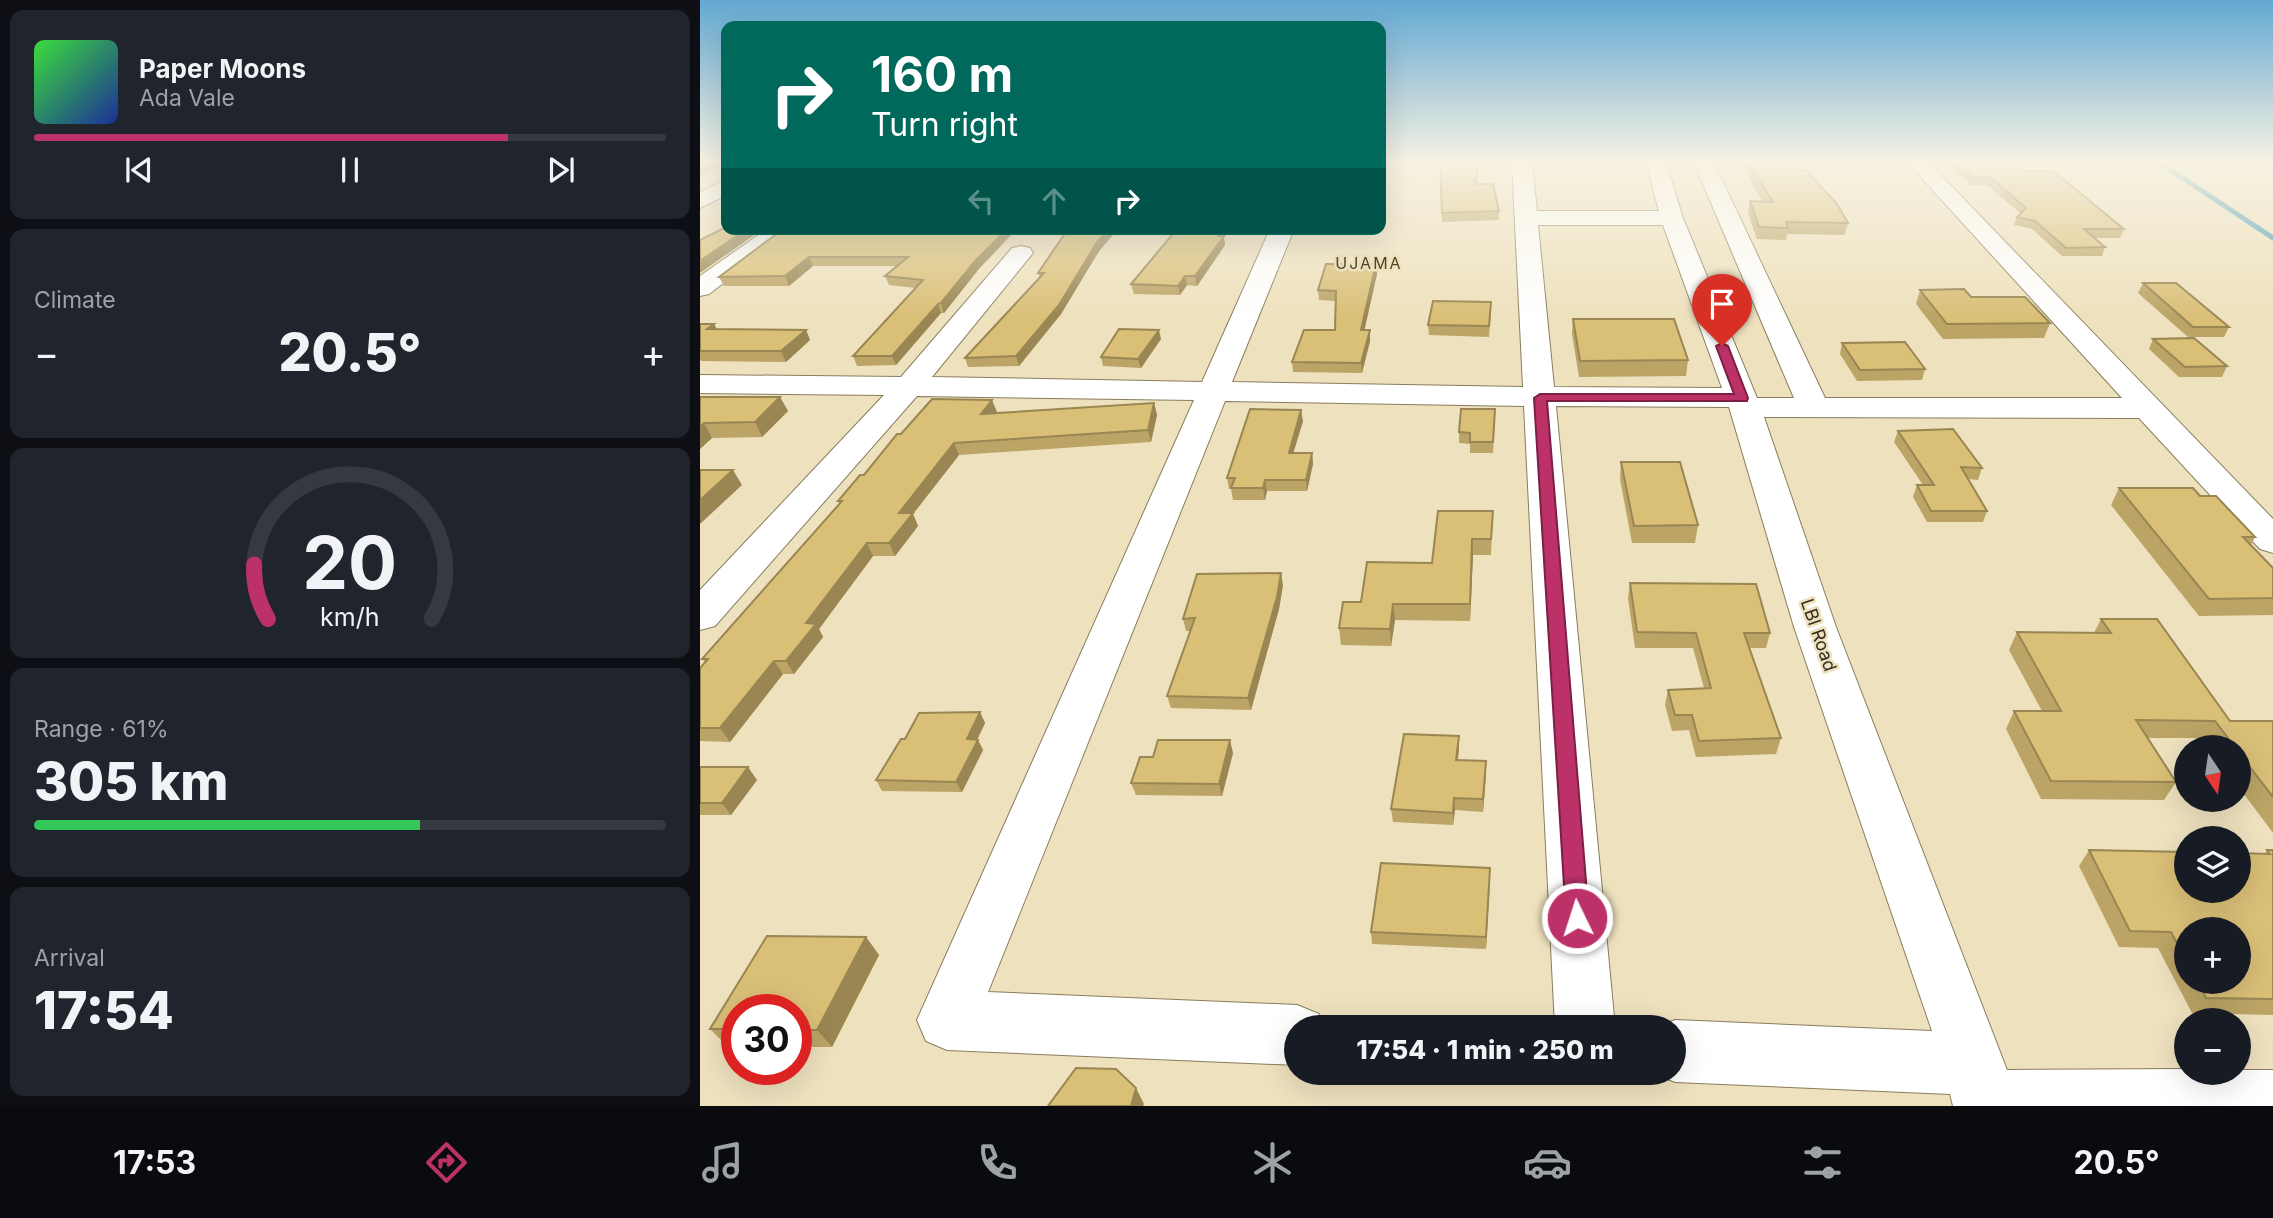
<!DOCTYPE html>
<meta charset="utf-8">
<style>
body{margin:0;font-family:Inter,sans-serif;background:#20242c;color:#f1f3f6;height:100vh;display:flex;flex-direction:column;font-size:26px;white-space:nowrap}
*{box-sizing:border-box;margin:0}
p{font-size:23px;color:#9ea1a6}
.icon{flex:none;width:38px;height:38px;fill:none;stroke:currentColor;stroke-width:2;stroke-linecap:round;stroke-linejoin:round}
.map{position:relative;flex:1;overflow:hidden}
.panel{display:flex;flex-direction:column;gap:10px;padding:10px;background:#0d0f14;width:700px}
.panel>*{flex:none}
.hud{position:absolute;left:21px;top:21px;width:665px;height:214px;border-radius:14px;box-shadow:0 7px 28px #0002;background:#00695c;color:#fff;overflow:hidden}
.needle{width:46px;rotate:167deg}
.buttons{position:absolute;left:1474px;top:735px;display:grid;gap:14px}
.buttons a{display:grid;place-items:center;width:77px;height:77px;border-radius:50%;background:#171b24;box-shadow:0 7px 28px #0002;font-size:35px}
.speed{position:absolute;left:21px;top:994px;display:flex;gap:14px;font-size:35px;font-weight:700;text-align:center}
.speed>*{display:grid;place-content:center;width:91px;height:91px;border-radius:50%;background:#171b24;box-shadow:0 7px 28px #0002;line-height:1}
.speed .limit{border:10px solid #d22;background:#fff;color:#111}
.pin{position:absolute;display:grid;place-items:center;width:60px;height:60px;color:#fff;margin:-72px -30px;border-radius:50% 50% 50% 0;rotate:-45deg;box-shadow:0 0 7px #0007}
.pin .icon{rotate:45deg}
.me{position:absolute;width:77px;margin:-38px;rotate:356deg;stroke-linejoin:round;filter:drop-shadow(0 0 5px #0008)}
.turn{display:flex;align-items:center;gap:24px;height:147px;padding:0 35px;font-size:32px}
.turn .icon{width:91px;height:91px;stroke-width:2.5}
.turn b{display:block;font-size:49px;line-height:60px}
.lanes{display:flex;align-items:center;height:66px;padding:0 35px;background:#0003;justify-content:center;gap:35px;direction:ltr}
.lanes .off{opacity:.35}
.big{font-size:52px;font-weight:800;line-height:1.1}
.panel .widget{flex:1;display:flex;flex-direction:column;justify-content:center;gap:10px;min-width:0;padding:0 24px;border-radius:14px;background:#20242c}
.panel .dial{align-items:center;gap:0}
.dial svg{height:182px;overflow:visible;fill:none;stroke:#363941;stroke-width:7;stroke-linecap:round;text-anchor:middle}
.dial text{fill:#f1f3f6;stroke:none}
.song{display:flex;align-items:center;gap:21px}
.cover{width:84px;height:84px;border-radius:10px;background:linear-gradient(135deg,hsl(120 70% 55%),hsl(230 70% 35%))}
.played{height:7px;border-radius:4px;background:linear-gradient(90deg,#bd3169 75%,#363941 75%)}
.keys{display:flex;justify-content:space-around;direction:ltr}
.heat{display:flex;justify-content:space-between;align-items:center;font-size:38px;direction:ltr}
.charge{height:10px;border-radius:5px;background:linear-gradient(90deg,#34c759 61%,#363941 0)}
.trip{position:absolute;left:584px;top:1015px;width:402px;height:70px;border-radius:35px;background:#171b24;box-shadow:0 7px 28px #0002;font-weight:800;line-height:70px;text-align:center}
.dock{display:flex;height:112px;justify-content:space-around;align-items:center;background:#090b0e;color:#9ea1a6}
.dock .icon{width:49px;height:49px}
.dock .current{color:#bd3169}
.dock b{font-size:32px;color:#f1f3f6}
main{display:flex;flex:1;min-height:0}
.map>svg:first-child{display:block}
</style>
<main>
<section class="panel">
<div class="widget">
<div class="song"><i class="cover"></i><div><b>Paper Moons</b><p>Ada Vale</p></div></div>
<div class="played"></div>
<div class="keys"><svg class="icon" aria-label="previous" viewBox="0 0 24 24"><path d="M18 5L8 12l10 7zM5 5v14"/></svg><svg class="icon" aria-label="pause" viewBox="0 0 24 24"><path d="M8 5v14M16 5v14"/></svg><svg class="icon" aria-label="next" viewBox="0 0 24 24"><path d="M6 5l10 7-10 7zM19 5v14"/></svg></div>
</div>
<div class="widget"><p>Climate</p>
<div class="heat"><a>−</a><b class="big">20.5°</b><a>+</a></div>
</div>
<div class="widget dial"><svg viewBox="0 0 100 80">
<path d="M14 69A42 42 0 1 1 86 69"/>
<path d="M14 69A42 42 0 0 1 8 45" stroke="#bd3169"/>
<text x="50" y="56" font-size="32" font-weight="700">20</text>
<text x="50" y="72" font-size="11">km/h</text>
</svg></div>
<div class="widget"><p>Range · 61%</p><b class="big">305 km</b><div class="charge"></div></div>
<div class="widget"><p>Arrival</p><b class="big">17:54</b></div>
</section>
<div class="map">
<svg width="1573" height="1106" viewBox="0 0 1573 1106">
<rect width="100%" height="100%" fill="#eee1be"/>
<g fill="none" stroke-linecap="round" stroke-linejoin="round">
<path stroke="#3b96b4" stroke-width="5" d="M 1460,163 L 1573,238"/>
<defs>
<path id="minor" d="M 812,163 L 832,163 L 837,211 L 959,211 L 946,163 L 966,163 L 983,218 L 1057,398 L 1094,398 L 994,163 L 1014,163 L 1125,398 L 1422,398 L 1208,163 L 1229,163 L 1573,519 L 1573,553 L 1560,549 L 1439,418 L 1064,417 L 1136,627 L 1307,1070 L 1486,1069 L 1486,1073 L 1538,1073 L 1538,1070 L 1573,1070 L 1573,1106 L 1253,1106 L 1250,1094 L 975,1082 L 953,1073 L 975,1073 L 975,1027 L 958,1027 L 975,1020 L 1232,1031 L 1094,627 L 1029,407 L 856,406 L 915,1027 L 855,1027 L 824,406 L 525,401 L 288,992 L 597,1005 L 619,1014 L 624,1027 L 597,1027 L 597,1065 L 247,1050 L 226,1041 L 217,1020 L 494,400 L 217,396 L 15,626 L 0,630 L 0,590 L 184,395 L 0,393 L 0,375 L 201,377 L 312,248 L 321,246 L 330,248 L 333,253 L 232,377 L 502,382 L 570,229 L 594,229 L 532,382 L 823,387 ZM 838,225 L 963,225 L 1022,388 L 854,387 Z
M 26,180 L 26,195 L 0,208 L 0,192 Z
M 67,229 L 95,229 L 9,294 L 0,296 L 0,276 Z"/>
</defs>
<use href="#minor" stroke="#897d5d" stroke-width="2"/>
<use href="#minor" fill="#fff" fill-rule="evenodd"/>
</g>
<path fill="#bba466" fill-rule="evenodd" d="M 740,163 L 780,163 L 776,184 L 799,211 L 799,220 L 742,222 Z
M 1044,163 L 1095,163 L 1148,223 L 1145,235 L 1087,234 L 1086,240 L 1057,239 L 1048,213 L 1050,201 L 1063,202 L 1043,168 Z
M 1247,163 L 1311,163 L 1323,171 L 1424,229 L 1420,238 L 1394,238 L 1405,247 L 1402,256 L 1362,256 L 1332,229 L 1314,225 L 1317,217 L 1320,213 L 1287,185 L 1271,185 Z
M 83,229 L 278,270 L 244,313 L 241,313 L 196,365 L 157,366 L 153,356 L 216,288 L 189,285 L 185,276 L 197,266 L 113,266 L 89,286 L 24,286 L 19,277 Z
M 368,229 L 418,229 L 399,251 L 361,314 L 319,366 L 268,367 L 265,358 L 340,278 L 338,273 Z
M 477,229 L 529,229 L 524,238 L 525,245 L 497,286 L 487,285 L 480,295 L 434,294 L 431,284 Z
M 676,264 L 677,274 L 664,330 L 670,330 L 670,341 L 662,373 L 593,372 L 592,362 L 635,330 L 636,301 L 619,300 L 618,290 Z
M 1443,283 L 1529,327 L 1524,337 L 1488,337 L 1438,293 Z
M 1220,290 L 1271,297 L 1350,323 L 1344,338 L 1243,339 L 1216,304 Z
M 791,312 L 789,337 L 729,335 L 728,325 Z
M 873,319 L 988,360 L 986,376 L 879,377 L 872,334 Z
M 14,324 L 17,329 L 106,330 L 110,340 L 86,362 L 1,361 L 0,359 L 0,351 Z
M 461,339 L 441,368 L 403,366 L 401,357 Z
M 1453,339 L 1527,366 L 1522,377 L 1479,377 L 1449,349 Z
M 1142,343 L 1225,369 L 1222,380 L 1157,381 L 1140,354 Z
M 0,397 L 80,397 L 88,411 L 62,437 L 12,438 L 0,449 Z
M 454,403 L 457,415 L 451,442 L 259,455 L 213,514 L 218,526 L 195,556 L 173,556 L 119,629 L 123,637 L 94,674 L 83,674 L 30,742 L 0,741 L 0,667 L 5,662 L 2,659 L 140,504 L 138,501 L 164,475 L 201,434 L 297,412 L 295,414 Z
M 795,420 L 793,453 L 770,453 L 770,444 L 759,443 L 759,432 Z
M 603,421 L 593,453 L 612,453 L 613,464 L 607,491 L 567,491 L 565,500 L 533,500 L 531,489 L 529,489 L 527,478 Z
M 1198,431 L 1282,468 L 1278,480 L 1268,479 L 1287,511 L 1283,522 L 1227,522 L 1213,497 L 1217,485 L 1223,485 L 1194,442 Z
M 921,462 L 998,525 L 995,543 L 932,543 L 920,479 Z
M 1419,488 L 1500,496 L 1555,537 L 1551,545 L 1573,568 L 1573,615 L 1499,616 L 1411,505 Z
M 793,511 L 791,555 L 773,555 L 770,621 L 695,620 L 691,646 L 641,645 L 639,628 L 732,563 Z
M 930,583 L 1070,633 L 1066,648 L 1050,648 L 1081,738 L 1076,754 L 996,757 L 989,730 L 972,731 L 965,705 L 968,690 L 1004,688 L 993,648 L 935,648 L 928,598 Z
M 583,585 L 579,609 L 551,710 L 471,708 L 467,696 L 491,631 L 486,631 L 483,619 Z
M 1401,619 L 1530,721 L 1573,721 L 1573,833 L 1538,786 L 1538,747 L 1509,747 L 1503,738 L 1448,738 L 1476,782 L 1464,800 L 1341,799 L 1306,729 L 1314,711 L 1342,711 L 1309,650 L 1317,632 L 1394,633 Z
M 280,712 L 285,723 L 277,740 L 278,740 L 283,750 L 262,792 L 182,791 L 176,780 L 205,739 Z
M 759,736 L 759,749 L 758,760 L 786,774 L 783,812 L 755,810 L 753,825 L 693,822 L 691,809 Z
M 533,753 L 522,796 L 436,795 L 431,783 Z
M 0,767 L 57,780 L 31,815 L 0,815 Z
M 1389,850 L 1565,854 L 1567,850 L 1573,850 L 1573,1015 L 1492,1013 L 1458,948 L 1419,947 L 1379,866 ZM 1486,929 L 1538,982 L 1486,982 Z
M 790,868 L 786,949 L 672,944 L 671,932 Z
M 67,936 L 166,937 L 179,955 L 132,1047 L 96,1047 L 96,1010 L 37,1010 L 37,1046 L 27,1046 L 10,1029 Z"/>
<path fill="#998653" d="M 15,163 L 26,163 L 26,164 L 0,177 L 0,170 Z
M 779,163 L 780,163 L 775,192 L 775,184 Z
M 684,183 L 685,192 L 681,209 L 681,198 Z
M 47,229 L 63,229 L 0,273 L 0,261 Z
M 307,229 L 317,229 L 278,270 L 244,313 L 241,303 L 275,261 Z
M 409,229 L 418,229 L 399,251 L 361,314 L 319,366 L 316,356 L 397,242 Z
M 522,229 L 529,229 L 524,238 L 525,245 L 497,286 L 495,276 Z
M 109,257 L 113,266 L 89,286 L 85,276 Z
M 676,264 L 677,274 L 662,341 L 661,330 Z
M 485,276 L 487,285 L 480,295 L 478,286 Z
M 238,304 L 241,313 L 196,365 L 192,356 Z
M 14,324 L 19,334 L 7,329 Z
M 106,330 L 110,340 L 86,362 L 81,351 Z
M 459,330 L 461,339 L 441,368 L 438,359 Z
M 670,330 L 670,341 L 662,373 L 661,363 Z
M 80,397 L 88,411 L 62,437 L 55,422 Z
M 292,400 L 297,412 L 285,427 L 281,414 Z
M 454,403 L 457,415 L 451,442 L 448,430 Z
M 601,410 L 603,421 L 590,464 L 589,453 Z
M 4,423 L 12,438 L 0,449 L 0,427 Z
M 254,443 L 259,455 L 213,514 L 218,526 L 195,556 L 189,543 L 199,513 Z
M 612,453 L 613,464 L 607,491 L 606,480 Z
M 33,470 L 42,485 L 0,524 L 0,500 Z
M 565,480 L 567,491 L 565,500 L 563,488 Z
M 772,539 L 773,555 L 770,621 L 770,604 Z
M 167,543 L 173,556 L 119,629 L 123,637 L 94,674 L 86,661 L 106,623 Z
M 581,573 L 583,585 L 579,609 L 551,710 L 548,698 Z
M 693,604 L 695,620 L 691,646 L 690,629 Z
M 74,661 L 83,674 L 30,742 L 20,728 Z
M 280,712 L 285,723 L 272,750 L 267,739 Z
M 759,736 L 759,749 L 756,772 L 756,760 Z
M 278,740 L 283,750 L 262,792 L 256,782 Z
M 530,740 L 533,753 L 522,796 L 519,784 Z
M 786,761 L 786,774 L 783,812 L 783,799 Z
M 48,767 L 57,780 L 31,815 L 22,803 Z
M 754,798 L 755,810 L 753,825 L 753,813 Z
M 790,868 L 790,880 L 786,949 L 786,937 Z
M 166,937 L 179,955 L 132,1047 L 117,1030 Z
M 436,1088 L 444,1104 L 443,1106 L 431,1106 Z"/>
<path fill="#dabf77" stroke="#998653" stroke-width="2" d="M 0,163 L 15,163 L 0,170 Z
M 740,163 L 779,163 L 775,184 L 793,184 L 799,211 L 742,213 Z
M 1048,163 L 1095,163 L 1100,170 L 1106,170 L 1137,204 L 1148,223 L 1086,222 L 1088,228 L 1059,227 L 1050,201 L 1073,202 Z
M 1257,163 L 1311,163 L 1323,171 L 1353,171 L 1424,229 L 1384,229 L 1405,247 L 1366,248 L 1335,221 L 1317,217 L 1326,208 L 1290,177 L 1273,177 Z
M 681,183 L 684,183 L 681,198 Z
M 26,227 L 26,229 L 47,229 L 0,261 L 0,240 Z
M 83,229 L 307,229 L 275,261 L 241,303 L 238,304 L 192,356 L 153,356 L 223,280 L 185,276 L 208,257 L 109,257 L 85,276 L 19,277 Z
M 368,229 L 409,229 L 397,242 L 359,305 L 316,356 L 265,358 L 344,273 L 338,273 Z
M 477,229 L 522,229 L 518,236 L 524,236 L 495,276 L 485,276 L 478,286 L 431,284 Z
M 626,264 L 676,264 L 661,330 L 670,330 L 661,363 L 592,362 L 604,330 L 635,330 L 636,291 L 618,290 Z
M 1443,283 L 1476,283 L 1529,327 L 1493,327 Z
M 1264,289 L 1271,297 L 1325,297 L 1350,323 L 1247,324 L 1220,290 Z
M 733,301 L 791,302 L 789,326 L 728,325 Z
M 873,319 L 974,319 L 988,360 L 880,361 Z
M 0,324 L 14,324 L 7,329 L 106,330 L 81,351 L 0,351 Z
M 419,329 L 459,330 L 438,359 L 401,357 Z
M 1494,338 L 1527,366 L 1485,367 L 1453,339 Z
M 1205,342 L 1225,369 L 1160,370 L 1142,343 Z
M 0,397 L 80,397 L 55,422 L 4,423 L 0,427 Z
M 232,399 L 292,400 L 281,414 L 454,403 L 448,430 L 254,443 L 199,513 L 213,513 L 189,543 L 167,543 L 106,623 L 116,624 L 86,661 L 74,661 L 20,728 L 0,728 L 0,668 L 8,659 L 2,659 L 142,501 L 138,501 L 160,475 L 164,475 L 197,434 L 201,434 Z
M 550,409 L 601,410 L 589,453 L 612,453 L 606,480 L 565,480 L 563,488 L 531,488 L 535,478 L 527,478 Z
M 761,409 L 795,409 L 793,442 L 770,442 L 770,433 L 759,432 Z
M 1253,429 L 1282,468 L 1261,467 L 1287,511 L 1231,511 L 1217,485 L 1234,485 L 1198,431 Z
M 921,462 L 980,462 L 998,525 L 934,526 Z
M 0,470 L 33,470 L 0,500 Z
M 1419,488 L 1493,488 L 1500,496 L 1516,496 L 1555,537 L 1543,537 L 1573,568 L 1573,598 L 1509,599 Z
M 738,511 L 793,511 L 791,539 L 772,539 L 770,604 L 693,604 L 690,629 L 639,628 L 643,602 L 661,602 L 667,562 L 732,563 Z
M 581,573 L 577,597 L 548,698 L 467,696 L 495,618 L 483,619 L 497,574 Z
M 930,583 L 1056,584 L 1070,633 L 1044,633 L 1081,738 L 999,741 L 992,715 L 975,715 L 968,690 L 1011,688 L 996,633 L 937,632 Z
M 1401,619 L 1457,619 L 1530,721 L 1573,721 L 1573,797 L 1538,752 L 1538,747 L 1535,747 L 1515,721 L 1436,720 L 1476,782 L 1351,781 L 1314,711 L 1361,711 L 1317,632 L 1411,633 Z
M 280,712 L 267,739 L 278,740 L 256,782 L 176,780 L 201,739 L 205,739 L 219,713 Z
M 704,734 L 759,736 L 756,760 L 786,761 L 783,799 L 754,798 L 753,813 L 691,809 Z
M 458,740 L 530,740 L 519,784 L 431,783 L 440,757 L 453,757 Z
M 0,767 L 48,767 L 22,803 L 0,803 Z
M 1389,850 L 1486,852 L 1486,891 L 1538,891 L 1538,853 L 1570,854 L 1567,850 L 1573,850 L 1573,999 L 1506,998 L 1498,982 L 1538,982 L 1538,929 L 1486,929 L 1486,960 L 1471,932 L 1430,931 Z
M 681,863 L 790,868 L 786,937 L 671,932 Z
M 67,936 L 166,937 L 117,1030 L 96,1030 L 96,1010 L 37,1010 L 37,1029 L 10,1029 Z
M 376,1068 L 416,1069 L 436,1088 L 431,1106 L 348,1106 Z"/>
<linearGradient id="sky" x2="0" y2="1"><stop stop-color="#63a8d3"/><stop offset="0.51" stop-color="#f7f2e2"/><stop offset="1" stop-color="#f7f2e2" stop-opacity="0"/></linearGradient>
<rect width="1573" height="317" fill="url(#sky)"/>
<path fill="#bd3169" stroke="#7b2044" stroke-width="2" d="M 1022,343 L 1028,346 L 1048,398 L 1047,401 L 847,401 L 889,918 L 886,925 L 877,928 L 869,925 L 866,918 L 834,398 L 840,394 L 1034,394 L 1016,346 Z"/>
<g text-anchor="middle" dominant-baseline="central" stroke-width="5" stroke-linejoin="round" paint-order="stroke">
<g font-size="16" letter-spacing="2" fill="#514628" stroke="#eee1be">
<text x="669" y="263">UJAMA</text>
</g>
<g font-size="18" fill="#322d20" stroke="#eee1be">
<text transform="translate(1119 635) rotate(71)">LBI Road</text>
</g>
</g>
</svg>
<div class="buttons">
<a><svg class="needle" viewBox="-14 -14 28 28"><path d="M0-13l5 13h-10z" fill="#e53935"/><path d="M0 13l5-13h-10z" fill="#9ea1a6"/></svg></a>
<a><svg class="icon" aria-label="layers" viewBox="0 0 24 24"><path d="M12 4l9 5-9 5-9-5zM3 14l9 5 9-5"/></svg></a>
<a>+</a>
<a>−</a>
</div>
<div class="speed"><div class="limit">30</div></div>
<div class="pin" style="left:1022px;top:346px;background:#d93025"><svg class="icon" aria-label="arrive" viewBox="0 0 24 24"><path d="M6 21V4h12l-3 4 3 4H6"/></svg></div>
<svg class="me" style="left:877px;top:918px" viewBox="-20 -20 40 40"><circle r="17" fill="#bd3169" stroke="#fff" stroke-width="3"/><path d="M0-11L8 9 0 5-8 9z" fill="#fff"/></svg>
<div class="trip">17:54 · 1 min · 250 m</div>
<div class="hud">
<div class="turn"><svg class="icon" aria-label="right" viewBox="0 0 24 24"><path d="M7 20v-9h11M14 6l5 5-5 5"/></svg><div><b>160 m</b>Turn right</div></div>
<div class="lanes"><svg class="icon off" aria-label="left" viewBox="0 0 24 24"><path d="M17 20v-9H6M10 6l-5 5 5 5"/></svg><svg class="icon off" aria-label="ahead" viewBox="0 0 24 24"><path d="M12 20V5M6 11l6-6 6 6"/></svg><svg class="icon" aria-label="right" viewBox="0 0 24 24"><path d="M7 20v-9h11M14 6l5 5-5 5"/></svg></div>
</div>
</div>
</main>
<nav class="dock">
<b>17:53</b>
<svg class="icon current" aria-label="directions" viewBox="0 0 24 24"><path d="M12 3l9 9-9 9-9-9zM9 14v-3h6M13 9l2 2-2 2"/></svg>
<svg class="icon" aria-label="music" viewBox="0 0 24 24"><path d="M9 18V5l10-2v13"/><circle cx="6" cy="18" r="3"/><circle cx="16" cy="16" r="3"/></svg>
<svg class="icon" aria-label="phone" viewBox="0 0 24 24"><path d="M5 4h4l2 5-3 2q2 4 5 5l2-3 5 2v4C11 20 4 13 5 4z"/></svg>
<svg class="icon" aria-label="climate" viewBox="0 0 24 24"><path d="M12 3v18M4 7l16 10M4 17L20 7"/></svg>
<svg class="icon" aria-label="car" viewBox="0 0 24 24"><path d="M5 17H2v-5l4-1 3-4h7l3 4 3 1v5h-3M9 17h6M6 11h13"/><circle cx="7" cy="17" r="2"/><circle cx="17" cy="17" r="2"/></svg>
<svg class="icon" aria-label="filters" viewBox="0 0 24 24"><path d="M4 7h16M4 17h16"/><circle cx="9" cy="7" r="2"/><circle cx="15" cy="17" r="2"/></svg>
<b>20.5°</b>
</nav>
